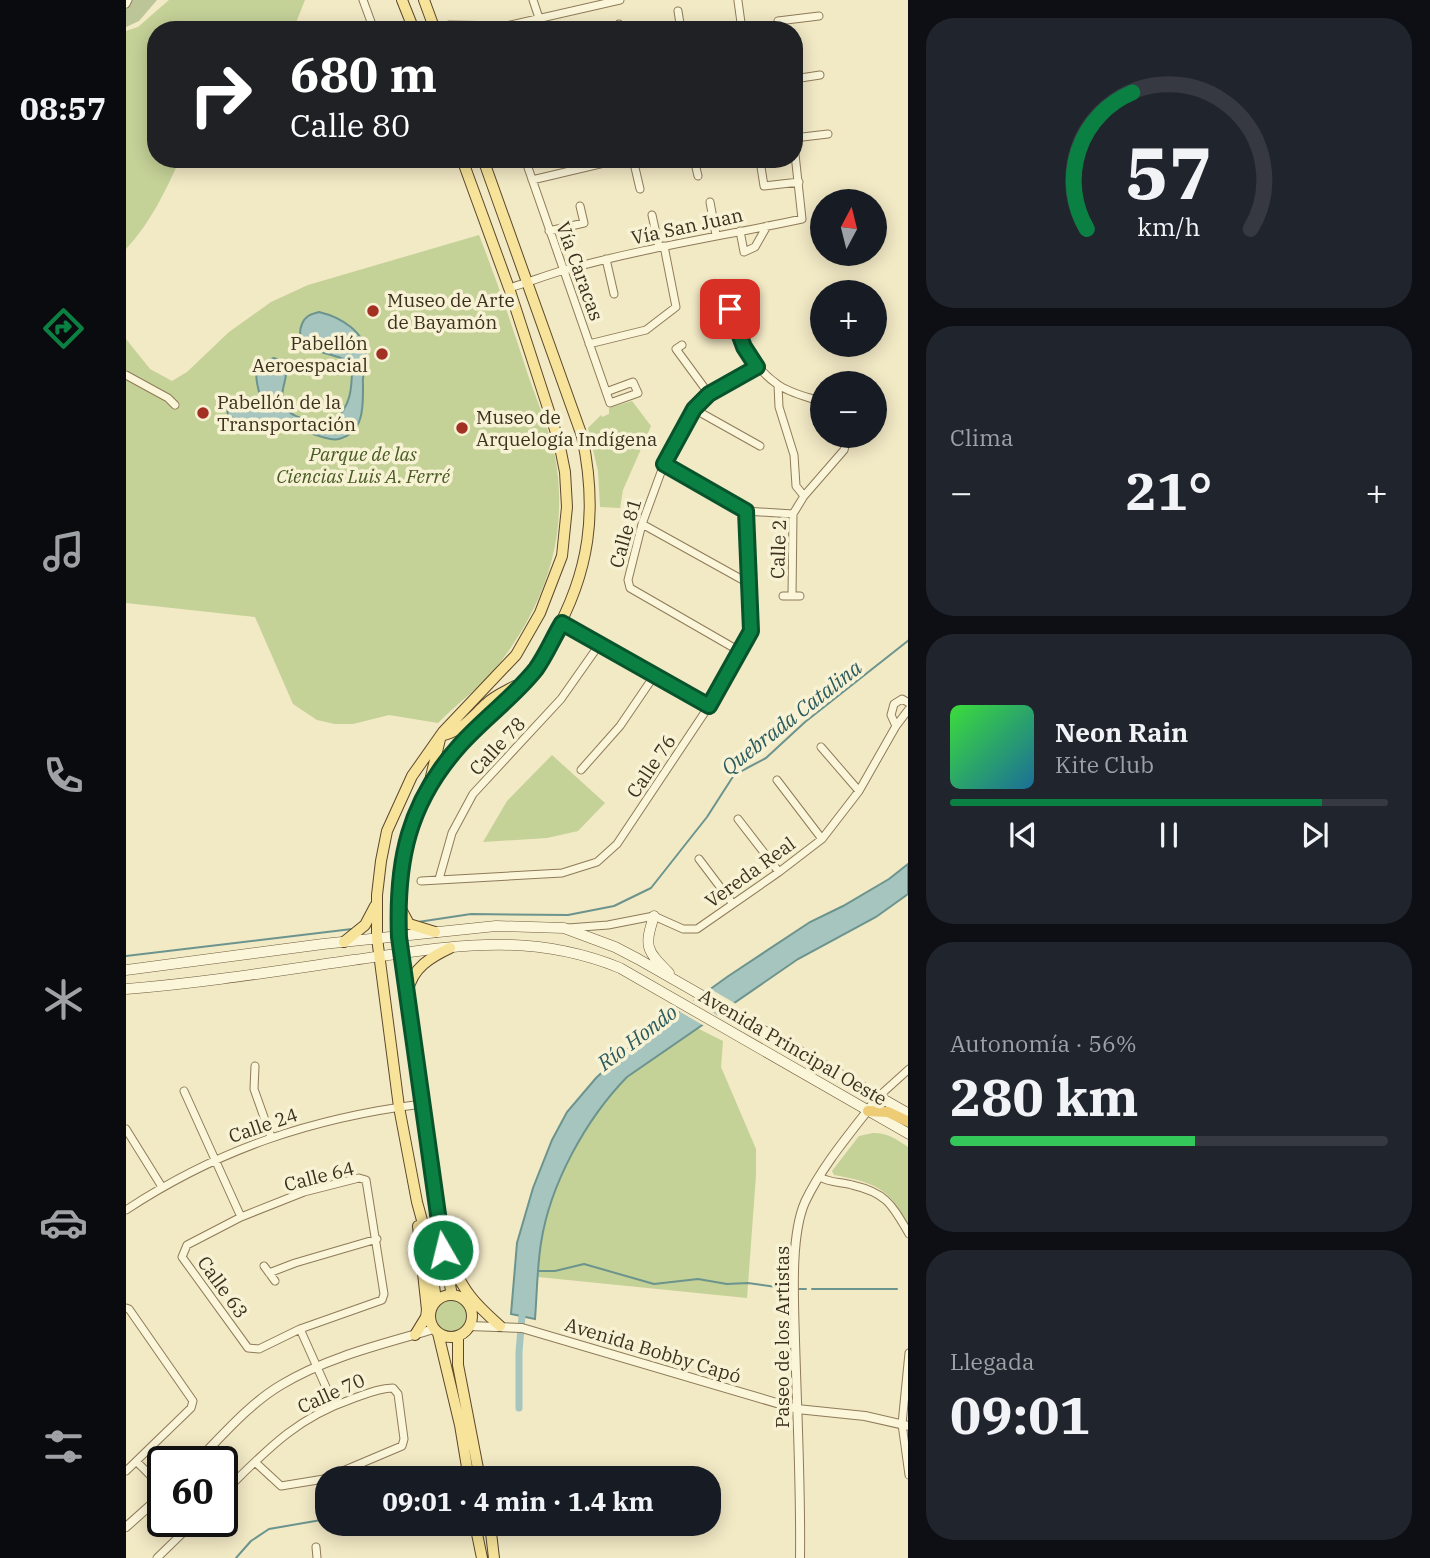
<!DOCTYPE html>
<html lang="es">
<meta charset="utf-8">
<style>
body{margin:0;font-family:"IBM Plex Serif",serif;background:#20242c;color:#f1f3f6;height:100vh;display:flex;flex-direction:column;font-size:26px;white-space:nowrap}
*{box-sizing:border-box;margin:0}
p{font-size:23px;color:#9ea1a6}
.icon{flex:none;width:38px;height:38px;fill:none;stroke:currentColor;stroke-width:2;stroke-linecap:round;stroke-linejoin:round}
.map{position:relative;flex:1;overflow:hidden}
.side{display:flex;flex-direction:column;gap:18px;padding:18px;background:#0d0f14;width:522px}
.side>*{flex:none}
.hud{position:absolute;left:21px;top:21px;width:656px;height:147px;border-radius:28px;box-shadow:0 4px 18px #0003;background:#202124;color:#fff;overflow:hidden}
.needle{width:46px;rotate:7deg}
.buttons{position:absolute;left:684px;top:189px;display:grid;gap:14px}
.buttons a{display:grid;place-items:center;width:77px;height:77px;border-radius:50%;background:#171b24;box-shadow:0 4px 18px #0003;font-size:35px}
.speed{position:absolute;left:21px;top:1446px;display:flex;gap:14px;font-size:35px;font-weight:700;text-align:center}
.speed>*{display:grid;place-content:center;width:91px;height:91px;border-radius:50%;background:#171b24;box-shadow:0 4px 18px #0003;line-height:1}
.speed .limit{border:4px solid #111;border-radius:10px;background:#fff;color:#111}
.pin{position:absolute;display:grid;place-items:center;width:60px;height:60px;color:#fff;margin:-30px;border-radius:14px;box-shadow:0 4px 10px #0006}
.me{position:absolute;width:77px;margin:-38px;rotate:352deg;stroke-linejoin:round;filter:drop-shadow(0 0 5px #0008)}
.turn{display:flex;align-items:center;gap:24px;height:147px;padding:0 28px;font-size:32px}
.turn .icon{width:91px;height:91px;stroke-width:2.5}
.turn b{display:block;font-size:49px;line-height:60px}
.big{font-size:52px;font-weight:700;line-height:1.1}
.side .card{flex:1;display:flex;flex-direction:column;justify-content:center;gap:10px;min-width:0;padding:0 24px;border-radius:28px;background:#20242c}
.side .dial{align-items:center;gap:0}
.dial svg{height:182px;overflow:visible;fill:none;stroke:#363941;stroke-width:7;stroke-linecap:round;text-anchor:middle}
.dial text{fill:#f1f3f6;stroke:none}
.song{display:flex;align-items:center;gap:21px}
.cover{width:84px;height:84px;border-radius:10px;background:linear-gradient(135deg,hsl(120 70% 55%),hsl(200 70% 35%))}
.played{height:7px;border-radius:4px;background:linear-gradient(90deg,#0b8043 85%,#363941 85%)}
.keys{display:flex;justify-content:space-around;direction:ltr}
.heat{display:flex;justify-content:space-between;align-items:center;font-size:38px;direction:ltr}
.charge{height:10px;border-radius:5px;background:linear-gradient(90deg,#34c759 56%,#363941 0)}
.trip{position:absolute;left:189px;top:1466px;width:406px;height:70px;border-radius:28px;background:#171b24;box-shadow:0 4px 18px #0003;font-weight:700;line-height:70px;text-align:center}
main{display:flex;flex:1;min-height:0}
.tab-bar{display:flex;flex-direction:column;width:126px;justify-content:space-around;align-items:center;background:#090b0e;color:#9ea1a6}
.tab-bar .icon{width:49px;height:49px}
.tab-bar .active{color:#0b8043}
.tab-bar b{font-size:32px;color:#f1f3f6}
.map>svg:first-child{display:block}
</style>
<main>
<nav class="tab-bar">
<b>08:57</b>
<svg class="icon active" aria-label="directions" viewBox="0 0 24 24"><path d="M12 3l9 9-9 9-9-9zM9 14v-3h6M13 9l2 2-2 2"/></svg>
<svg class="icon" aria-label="music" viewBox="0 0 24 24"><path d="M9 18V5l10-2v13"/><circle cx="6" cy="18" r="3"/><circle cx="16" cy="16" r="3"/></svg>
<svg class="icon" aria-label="phone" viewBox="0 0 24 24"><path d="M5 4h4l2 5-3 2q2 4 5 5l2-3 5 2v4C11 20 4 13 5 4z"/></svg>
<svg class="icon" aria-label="climate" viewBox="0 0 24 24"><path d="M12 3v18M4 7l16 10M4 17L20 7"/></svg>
<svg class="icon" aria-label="car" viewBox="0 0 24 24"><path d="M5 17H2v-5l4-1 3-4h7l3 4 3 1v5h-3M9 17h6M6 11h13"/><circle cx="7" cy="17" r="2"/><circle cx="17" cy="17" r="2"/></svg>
<svg class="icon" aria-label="filters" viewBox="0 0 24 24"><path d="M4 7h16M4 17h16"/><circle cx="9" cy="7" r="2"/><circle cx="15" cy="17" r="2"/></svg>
</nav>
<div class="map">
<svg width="783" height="1558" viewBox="0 0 783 1558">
<rect width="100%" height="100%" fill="#f2e9c5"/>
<path fill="#c4d197" d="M 43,0 L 179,0 L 167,30 L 30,30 L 30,159 L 54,159 C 39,192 25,222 0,249 L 0,31 L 12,27 Z
M 353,235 C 371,281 387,328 402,375 C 411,401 423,429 429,456 C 443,534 421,601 373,664 C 357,686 331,703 312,723 L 263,715 L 227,724 L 209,724 L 191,720 L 167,704 L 129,617 L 0,603 L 0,339 L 24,369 L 46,381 L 61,372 L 103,332 L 145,302 L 182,285 Z
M 506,401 L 525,426 L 497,490 L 494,508 L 474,507 L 472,471 L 462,428 L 475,415 L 476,417 L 483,414 L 483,408 Z
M 426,755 L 479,803 L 452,831 L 421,838 L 357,842 L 381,801 Z
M 571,1028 L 597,1041 L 595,1067 L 630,1149 L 630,1175 L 621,1298 L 412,1277 C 413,1266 413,1255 415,1244 C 421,1193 462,1112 500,1078 C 521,1059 548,1044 571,1028 Z
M 747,1133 C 762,1133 770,1139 782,1147 L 782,1225 C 764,1188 747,1182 708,1175 L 706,1171 L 733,1136 Z
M306 1316a18 18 0 1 1 36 0a18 18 0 1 1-36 0Z"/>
<path fill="#bbc597" d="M 0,0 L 31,0 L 13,21 L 0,27 Z"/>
<path fill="#a7c5bf" stroke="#6c948e" stroke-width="2" d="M 193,312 C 214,317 241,332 240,357 C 240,366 236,375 237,384 C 237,405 239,432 213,439 C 201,442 175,428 161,426 C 141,422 121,425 102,416 L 101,407 L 104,402 L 113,402 L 129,409 L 135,406 C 135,385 118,368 148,358 L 159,362 C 162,373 159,379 157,389 C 151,421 185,420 208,421 C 225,406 226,388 226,367 C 224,365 219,360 217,359 C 205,353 165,350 176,324 C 179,316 185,314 193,312 Z
M 782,864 L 782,894 L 750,917 L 672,959 L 501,1077 C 460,1119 424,1184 415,1243 C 411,1268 411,1294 409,1319 L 385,1314 L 391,1243 L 407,1188 L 426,1140 L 441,1112 L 470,1078 L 500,1050 L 601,977 L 684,922 L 717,906 L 763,879 Z"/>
<path fill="#f2e9c5" d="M 581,987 L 612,1005 L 597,1015 L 567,997 Z
M 565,999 L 594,1017 L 580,1027 L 551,1010 Z"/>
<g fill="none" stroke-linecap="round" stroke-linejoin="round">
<path stroke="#6c948e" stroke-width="2" d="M 292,922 L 345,914 L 442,915 L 488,906 L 525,888 L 581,817 L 608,775 L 640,758 L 679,722 L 783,640
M 0,956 L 226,929
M 413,1271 L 429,1271 L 458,1264 L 528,1284 L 572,1279 L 601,1284 L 622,1283 L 665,1289
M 670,1289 L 680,1289
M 686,1289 L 771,1289
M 110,1558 L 125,1541 L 143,1529 L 201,1519"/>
<path stroke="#a7c5bf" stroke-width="7" d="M 393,1408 L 393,1352 L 396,1316"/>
<defs>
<path id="minor" d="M 237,0 L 248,30
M 407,0 L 413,18
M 612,1 L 616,30
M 0,4 L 2,0
M 552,11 L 555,30
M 493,24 L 494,30
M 308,29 L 323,25 L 380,26 L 494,0
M 653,30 L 652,21 L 693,16
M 668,79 L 694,75
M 668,138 L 702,134
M 399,159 L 484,403 L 512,393 L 507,382 L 480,392
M 507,159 L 514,189
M 568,159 L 572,176
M 635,167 L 638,186 L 673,182
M 406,180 L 495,159
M 584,202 L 590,235
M 526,215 L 533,247
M 423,231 L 458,223 L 454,206
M 614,231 L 618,252 L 629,247 L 641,226
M 480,259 L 488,294
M 383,288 C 401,283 420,275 439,270 C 517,248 597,236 676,219 L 668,145
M 598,290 C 610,325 619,362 651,384 C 663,393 682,397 696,402
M 463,344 L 520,330 L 550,307 L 538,246
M 556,345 L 550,349 L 583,394
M 0,375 L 42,398 L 49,405
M 652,385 L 653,407 L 668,455 L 670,486 L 678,496
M 568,409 L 634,446
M 538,464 L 620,511 L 667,514
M 516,524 L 624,584
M 657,596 L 674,596
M 666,596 L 667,514 L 678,496 L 718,450 L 722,436
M 436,623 L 583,706
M 615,652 L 504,588 L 502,580 L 516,524 L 538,464 L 568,409 L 583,394 L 631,367
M 770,726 L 765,715 L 768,704 L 776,699 L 783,703
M 695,747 L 733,791
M 455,770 L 494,726 L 528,676
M 651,780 L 696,839
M 612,819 L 653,872
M 573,859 L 607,904
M 313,879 L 326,833 L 347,794 L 435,699 L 473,645
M 295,881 L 436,873 L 471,862 L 491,844 L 583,706 L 625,631 L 620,511
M 442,928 L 482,925 L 528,916 L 557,929 L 571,929 L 653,872 L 696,839 L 733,791 L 770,726 L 783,709
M 129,1066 L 128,1089 L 145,1137
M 58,1091 L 115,1217
M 752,1097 L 783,1069
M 0,1129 L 36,1187
M 694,1177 C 704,1183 715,1182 726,1185 C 761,1193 766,1205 783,1234
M 233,1178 L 240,1180 L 258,1294 L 256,1300 L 174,1329 L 133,1349 L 122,1348 L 56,1257 L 61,1245 L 115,1217 L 178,1192 Z
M 0,1210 C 93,1149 186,1118 296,1104
M 138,1266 L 149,1281
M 143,1273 L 169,1263 L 251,1239
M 0,1308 L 3,1309 L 67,1401 L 65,1408 L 0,1471
M 174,1329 L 208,1405
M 783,1353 L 776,1424 L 783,1475
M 11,1462 L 37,1488
M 96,1494 C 139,1452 168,1419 226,1399 C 240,1394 253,1388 267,1388 L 272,1394 L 278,1439 L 276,1446 L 198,1479 L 155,1486 L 129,1462
M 190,1547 L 191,1558
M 31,1558 L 69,1521"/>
<path id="tertiary" d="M 343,1326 L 396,1328 L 671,1409 L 739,1416 L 783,1426
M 71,1461 C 97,1435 123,1404 155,1385 C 201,1357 257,1344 308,1329
M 0,1527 L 37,1494
M 674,1558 C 675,1485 671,1412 669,1340 C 668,1301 664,1236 679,1202 C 697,1164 727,1130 752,1097"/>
<path id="secondary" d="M 528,916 C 518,947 520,950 543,973
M 0,970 L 197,944 L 370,926 L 438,928 L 489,947 L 512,959 L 783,1114
M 0,989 C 76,983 151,971 227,960 C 323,947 400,930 494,968 L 783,1134"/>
<path id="primary" d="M 276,0 L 288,30
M 298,0 L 309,30
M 314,736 C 335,732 345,718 360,704 C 368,696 378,692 389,686
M 304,781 L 314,739
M 274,907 L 283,924 L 309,932
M 218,942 L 239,925 L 249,906
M 282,991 C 286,968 305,957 324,948
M 324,1259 C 337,1291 348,1303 374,1326
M304 1316a21 21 0 1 1 42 0a21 21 0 1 1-42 0Z
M 326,1295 L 317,1250 C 308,1186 299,1121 289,1057 C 279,989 258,904 281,837 C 292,804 310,773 333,746 C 356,719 385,698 408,671 C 415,662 421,650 426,639 C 464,572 472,511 456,436 L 357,159
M 310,1301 L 303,1246 L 291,1202 L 273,1107 L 251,938 L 251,895 L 255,861 L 261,831 L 286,776 L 317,732 L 390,655 L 414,613 L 436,556 L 441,507 L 439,472 L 433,442 L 383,288 L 336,159
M 312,1333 L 334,1425 L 343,1479
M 289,1335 L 300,1317 L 301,1310 L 292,1226
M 332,1336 L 332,1365 L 354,1479
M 349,1524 L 356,1558
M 364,1524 L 368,1558"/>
<path id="trunk" d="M 742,1111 L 762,1112 L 783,1122"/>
</defs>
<use href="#minor" stroke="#8e7b59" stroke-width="9"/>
<use href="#tertiary" stroke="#8e7b59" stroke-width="10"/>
<use href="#secondary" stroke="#705c3c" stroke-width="11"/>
<use href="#primary" stroke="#5c482d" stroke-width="12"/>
<use href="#trunk" stroke="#5c482d" stroke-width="12"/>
<use href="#minor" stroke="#fbf5d9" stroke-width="7"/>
<use href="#tertiary" stroke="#fbf5d9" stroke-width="8"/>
<use href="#secondary" stroke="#fbf5d9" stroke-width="10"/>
<use href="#primary" stroke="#f7e49a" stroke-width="10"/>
<use href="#trunk" stroke="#eecc75" stroke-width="10"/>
</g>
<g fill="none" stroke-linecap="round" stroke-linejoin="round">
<defs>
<path id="route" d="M 317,1250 L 273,937 C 270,861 282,803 334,745 C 357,719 389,696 410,669 C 420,655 427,638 436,623 L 583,706 L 625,631 L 620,511 L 538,464 L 568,409 L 583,394 L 631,367 L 618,347 L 604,309"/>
</defs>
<use href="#route" stroke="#07532c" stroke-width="18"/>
<use href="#route" stroke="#0b8043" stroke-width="12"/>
</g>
<g fill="#a23124" stroke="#f8f2d5" stroke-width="2.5">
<circle cx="247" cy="311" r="7"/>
<circle cx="256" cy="354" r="7"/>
<circle cx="77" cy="413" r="7"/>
<circle cx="336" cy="428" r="7"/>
</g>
<g text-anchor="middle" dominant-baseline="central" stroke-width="7" stroke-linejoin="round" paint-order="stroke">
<g font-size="19" fill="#3d301e" stroke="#f8f2d5">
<text transform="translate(561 226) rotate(-12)">Vía San Juan</text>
<text transform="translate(454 271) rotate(70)">Vía Caracas</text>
<text transform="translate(499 533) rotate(-74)">Calle 81</text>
<text transform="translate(652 549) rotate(-88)">Calle 2</text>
<text transform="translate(371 746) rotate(-47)">Calle 78</text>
<text transform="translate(525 766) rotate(-56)">Calle 76</text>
<text transform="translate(624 872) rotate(-36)">Vereda Real</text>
<text transform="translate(667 1047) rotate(30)">Avenida Principal Oeste</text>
<text transform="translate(137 1125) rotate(-19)">Calle 24</text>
<text transform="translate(193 1176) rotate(-14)">Calle 64</text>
<text transform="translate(97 1287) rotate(54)">Calle 63</text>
<text transform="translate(656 1337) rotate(-90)">Paseo de los Artistas</text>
<text transform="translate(527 1350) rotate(17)">Avenida Bobby Capó</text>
<text transform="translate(205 1393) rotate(-24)">Calle 70</text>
</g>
<g font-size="19" fill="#3d301e" stroke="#f8f2d5" text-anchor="start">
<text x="261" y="300">Museo de Arte<tspan x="261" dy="22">de Bayamón</tspan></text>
<text x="242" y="343" text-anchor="end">Pabellón<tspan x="242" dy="22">Aeroespacial</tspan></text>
<text x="91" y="402">Pabellón de la<tspan x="91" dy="22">Transportación</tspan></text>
<text x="350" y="417">Museo de<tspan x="350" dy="22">Arquelogía Indígena</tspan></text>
</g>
<g font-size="19" font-style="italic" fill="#475b23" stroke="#f8f2d5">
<text x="237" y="454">Parque de las<tspan x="237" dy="22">Ciencias Luis A. Ferré</tspan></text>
</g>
<g font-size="21" font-style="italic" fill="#2c5c5e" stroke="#f8f2d5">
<text transform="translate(665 717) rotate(-38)">Quebrada Catalina</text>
<text transform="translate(511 1037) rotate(-37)">Río Hondo</text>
</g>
</g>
</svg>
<div class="buttons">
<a><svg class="needle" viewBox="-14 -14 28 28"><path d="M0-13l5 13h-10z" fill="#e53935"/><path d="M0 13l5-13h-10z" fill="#9ea1a6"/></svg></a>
<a>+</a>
<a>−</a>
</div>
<div class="speed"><div class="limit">60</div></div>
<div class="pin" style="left:604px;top:309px;background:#d93025"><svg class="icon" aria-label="arrive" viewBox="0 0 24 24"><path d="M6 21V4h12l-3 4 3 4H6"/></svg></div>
<svg class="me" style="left:317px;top:1250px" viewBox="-20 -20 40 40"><circle r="17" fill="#0b8043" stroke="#fff" stroke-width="3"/><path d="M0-11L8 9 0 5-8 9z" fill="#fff"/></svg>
<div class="trip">09:01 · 4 min · 1.4 km</div>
<div class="hud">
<div class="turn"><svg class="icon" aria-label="right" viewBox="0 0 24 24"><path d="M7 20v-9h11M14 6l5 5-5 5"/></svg><div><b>680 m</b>Calle 80</div></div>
</div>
</div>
<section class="side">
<div class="card dial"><svg viewBox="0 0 100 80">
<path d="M14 69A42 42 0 1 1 86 69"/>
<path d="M14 69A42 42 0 0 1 34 9" stroke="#0b8043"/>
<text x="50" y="56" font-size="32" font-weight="700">57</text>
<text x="50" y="72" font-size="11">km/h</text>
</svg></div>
<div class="card"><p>Clima</p>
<div class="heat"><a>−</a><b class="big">21°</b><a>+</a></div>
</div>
<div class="card">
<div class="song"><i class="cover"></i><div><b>Neon Rain</b><p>Kite Club</p></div></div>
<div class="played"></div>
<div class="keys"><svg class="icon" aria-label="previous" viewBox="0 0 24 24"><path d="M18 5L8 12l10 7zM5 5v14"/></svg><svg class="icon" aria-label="pause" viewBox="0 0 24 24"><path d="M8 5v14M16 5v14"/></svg><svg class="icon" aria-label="next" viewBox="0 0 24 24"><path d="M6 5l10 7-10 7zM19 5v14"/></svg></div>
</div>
<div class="card"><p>Autonomía · 56%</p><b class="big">280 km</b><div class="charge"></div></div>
<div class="card"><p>Llegada</p><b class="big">09:01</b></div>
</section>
</main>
